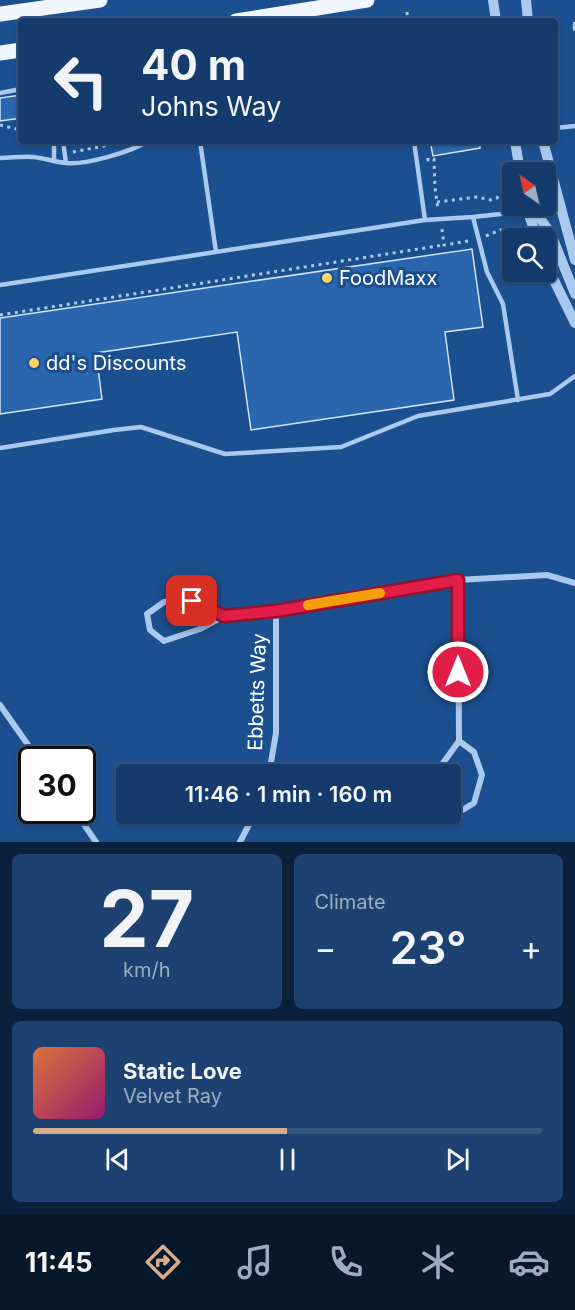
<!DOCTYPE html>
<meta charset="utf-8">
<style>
body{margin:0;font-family:Inter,sans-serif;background:#1d4271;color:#f1f3f6;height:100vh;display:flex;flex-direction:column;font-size:22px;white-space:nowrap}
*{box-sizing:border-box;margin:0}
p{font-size:20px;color:#9dadc1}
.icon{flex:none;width:33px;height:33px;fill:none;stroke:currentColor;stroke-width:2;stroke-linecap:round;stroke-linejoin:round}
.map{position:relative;height:842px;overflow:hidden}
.drawer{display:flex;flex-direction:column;gap:12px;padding:12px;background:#0b203b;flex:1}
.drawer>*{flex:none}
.hud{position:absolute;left:18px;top:18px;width:540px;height:126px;border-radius:6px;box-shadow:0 2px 4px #0004,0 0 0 2px #33557e;background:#143b6b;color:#f1f3f6;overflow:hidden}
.needle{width:39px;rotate:326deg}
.buttons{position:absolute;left:502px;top:162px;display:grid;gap:12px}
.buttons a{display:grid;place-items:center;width:54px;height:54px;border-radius:6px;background:#143b6b;box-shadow:0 2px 4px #0004,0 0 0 2px #33557e;font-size:30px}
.speed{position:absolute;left:18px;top:746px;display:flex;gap:12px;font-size:30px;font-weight:700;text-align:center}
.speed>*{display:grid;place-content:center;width:78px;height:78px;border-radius:50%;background:#143b6b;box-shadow:0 2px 4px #0004,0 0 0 2px #33557e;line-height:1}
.speed .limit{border:3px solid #111;border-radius:9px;background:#fff;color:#111}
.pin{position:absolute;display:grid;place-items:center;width:51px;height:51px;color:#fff;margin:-26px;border-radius:12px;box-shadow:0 3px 9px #0006}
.me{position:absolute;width:66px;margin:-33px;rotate:0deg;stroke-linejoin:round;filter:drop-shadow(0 0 4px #0008)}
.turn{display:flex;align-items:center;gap:21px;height:126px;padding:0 24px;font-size:27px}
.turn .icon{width:78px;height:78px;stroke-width:2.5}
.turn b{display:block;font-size:42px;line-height:51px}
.big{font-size:45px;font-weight:600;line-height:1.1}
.drawer .widget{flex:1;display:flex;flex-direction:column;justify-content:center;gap:9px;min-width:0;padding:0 21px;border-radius:9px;background:#1d4271}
.drawer .dial{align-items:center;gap:0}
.dial b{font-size:78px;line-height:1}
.song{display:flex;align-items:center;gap:18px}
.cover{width:72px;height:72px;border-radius:9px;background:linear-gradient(135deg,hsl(20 70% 55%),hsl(320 70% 35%))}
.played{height:6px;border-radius:3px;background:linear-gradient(90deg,#d6ab8b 50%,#33557e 50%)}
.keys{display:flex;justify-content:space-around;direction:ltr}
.heat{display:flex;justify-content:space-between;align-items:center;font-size:33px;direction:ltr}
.drawer .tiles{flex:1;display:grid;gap:12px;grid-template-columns:1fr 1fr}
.widget:last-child{grid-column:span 2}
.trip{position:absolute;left:116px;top:764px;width:345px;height:60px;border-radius:6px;background:#143b6b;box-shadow:0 2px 4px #0004,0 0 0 2px #33557e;font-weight:600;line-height:60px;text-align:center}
.dock{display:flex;height:96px;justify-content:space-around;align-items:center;background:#08182b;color:#9dadc1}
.dock .icon{width:42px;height:42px}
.dock .active{color:#d6ab8b}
.dock b{font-size:27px;color:#f1f3f6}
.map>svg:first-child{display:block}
</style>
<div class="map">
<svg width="575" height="842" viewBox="0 0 575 842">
<rect width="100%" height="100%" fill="#1b4f8f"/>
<path fill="#2a66ad" stroke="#cfe3fa" stroke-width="1.5" d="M 21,95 L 21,118 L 0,121 L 0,98 Z
M 430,141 L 480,141 L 480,148 L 433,156 Z
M 472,249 L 483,327 L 445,332 L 454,400 L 251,430 L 237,332 L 96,353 L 102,399 L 0,414 L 0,318 Z"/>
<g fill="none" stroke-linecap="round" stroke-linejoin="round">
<path stroke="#a9c9ee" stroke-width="3" stroke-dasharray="3 4.5" stroke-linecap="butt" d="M 407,12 L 408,21
M 0,125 L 21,130
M 36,141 L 44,144
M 73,152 L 104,146 L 118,141
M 428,158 L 428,160 L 434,159 L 435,188 L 438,210
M 437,202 L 477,197 L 491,200 L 497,198 L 500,194
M 442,229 L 444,245 L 468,241
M 486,236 L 500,230 L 511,231
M 0,315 L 444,245"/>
<path stroke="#a9c9ee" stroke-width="4.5" d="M 575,24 L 575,29
M 0,93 L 21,89
M 555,128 L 575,126
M 54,141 L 54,161
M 63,141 L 66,163
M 200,141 L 216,252
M 414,141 L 425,220
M 0,158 C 11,158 23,156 33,157 C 44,158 55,162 66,163 C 86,165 131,152 148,141
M 473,217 L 487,272 L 503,304 L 518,400
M 0,285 L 425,220 L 473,217 L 528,211
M 0,448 L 114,430 L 141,427 L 225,454 L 341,447 L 418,416 L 550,394 L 575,376"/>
<path stroke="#a9c9ee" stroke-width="6" d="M 224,616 L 192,601 L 164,602 L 147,614 L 150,630 L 164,641 L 200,629 L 224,616 L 276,611 L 458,580 L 547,575 L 575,583
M 0,705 L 38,759
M 269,774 L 276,733 L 276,611
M 438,774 L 438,770 L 459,741 L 458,580
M 450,806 L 456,814 L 474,803 L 482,775 L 474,752 L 459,741
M 74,810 L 96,842
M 240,842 L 255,813"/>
<path stroke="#a9c9ee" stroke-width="10" d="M 493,0 L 496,21
M 526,0 L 528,21
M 515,141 L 520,172
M 543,141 L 575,260
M 527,209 L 537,238
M 528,211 L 540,218 L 551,234 L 575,294
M 546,264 L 575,323"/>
<path stroke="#f0f6ff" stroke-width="15" d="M 0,14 L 100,0
M 236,21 L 367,0
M 0,53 L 21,50"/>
</g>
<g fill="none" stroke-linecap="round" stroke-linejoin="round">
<defs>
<path id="route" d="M 192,601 L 224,616 L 276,611 L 458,580 L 458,672"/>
</defs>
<use href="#route" stroke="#92132f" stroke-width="15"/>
<use href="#route" stroke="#e11d48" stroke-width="10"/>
<path stroke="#f59e0b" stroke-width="10" d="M 308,605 L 380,593"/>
</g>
<g fill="#ffd166" stroke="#1b4f8f" stroke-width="2">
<circle cx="327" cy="278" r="6"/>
<circle cx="34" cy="363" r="6"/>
</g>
<g text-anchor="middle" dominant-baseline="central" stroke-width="6" stroke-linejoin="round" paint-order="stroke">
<g font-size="20" fill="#fff" stroke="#1b4f8f" text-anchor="start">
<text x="339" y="278">FoodMaxx</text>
<text x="46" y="363">dd's Discounts</text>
</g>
<g font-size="20" fill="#fff" stroke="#1b4f8f">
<text transform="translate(257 692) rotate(-88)">Ebbetts Way</text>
</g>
</g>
</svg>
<div class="buttons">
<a><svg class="needle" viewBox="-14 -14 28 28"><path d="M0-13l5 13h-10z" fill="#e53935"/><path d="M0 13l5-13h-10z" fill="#9dadc1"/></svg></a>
<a><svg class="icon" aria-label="search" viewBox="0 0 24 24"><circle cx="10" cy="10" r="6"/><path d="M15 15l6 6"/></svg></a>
</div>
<div class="speed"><div class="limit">30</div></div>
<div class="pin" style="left:192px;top:601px;background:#d93025"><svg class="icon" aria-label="arrive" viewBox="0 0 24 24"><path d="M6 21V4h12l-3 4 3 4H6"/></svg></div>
<svg class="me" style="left:458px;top:672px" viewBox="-20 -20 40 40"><circle r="17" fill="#e11d48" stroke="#fff" stroke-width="3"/><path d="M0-11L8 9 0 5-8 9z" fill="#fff"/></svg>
<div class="trip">11:46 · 1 min · 160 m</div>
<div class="hud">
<div class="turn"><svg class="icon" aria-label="left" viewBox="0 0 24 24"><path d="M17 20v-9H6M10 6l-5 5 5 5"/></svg><div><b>40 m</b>Johns Way</div></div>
</div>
</div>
<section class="drawer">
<div class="tiles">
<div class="widget dial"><b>27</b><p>km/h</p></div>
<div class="widget"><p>Climate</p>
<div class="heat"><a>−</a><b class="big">23°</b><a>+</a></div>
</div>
<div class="widget">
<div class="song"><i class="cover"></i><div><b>Static Love</b><p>Velvet Ray</p></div></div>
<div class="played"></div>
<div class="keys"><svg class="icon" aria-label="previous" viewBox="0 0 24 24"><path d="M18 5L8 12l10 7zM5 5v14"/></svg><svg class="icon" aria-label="pause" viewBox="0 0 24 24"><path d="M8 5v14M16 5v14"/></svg><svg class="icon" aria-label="next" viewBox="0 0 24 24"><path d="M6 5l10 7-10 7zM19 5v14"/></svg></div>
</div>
</div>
</section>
<nav class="dock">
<b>11:45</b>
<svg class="icon active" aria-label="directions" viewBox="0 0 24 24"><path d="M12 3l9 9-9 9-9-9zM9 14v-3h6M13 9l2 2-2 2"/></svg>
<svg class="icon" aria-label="music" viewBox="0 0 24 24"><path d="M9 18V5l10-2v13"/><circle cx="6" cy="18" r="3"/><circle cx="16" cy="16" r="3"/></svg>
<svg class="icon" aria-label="phone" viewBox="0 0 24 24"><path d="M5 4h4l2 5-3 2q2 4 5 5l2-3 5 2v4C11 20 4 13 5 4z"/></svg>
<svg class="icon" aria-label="climate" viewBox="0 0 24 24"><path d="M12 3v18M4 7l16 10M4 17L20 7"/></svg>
<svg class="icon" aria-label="car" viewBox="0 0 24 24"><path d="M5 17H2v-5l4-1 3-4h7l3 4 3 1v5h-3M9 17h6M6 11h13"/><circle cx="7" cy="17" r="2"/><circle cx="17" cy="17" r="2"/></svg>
</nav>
